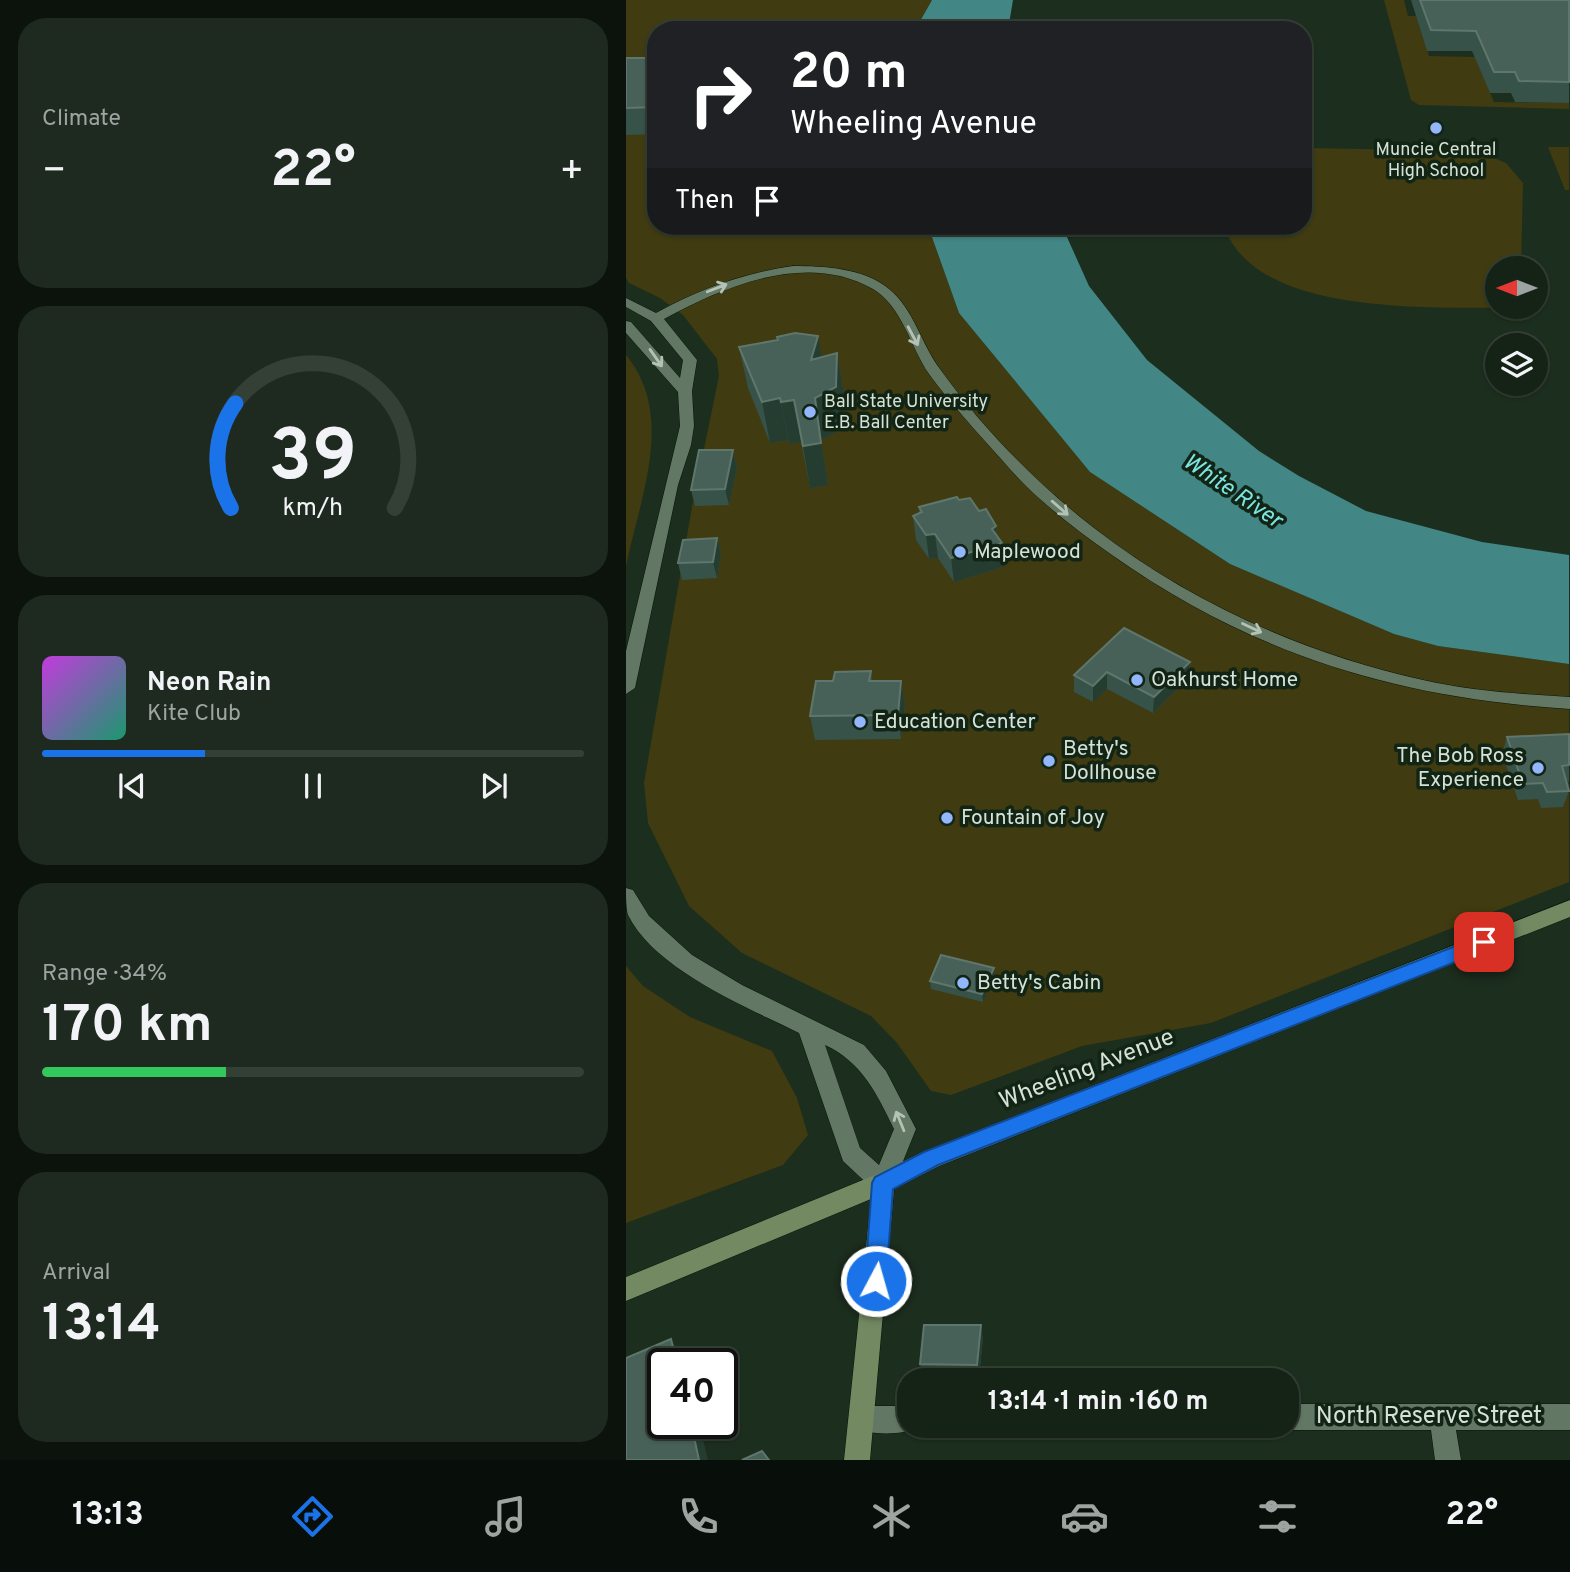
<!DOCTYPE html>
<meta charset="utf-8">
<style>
body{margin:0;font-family:Overpass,sans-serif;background:#1e2a1f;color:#f1f3f6;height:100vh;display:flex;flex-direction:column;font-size:26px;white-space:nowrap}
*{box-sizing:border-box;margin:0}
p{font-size:23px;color:#9da4a1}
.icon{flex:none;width:38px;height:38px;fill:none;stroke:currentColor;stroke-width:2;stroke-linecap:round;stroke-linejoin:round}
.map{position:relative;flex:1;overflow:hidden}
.drawer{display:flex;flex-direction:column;gap:18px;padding:18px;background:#0c130c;width:626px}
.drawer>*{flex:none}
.top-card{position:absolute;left:21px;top:21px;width:665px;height:214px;border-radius:28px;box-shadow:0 2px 5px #0004,0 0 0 2px #343f35;background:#202124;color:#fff;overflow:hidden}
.needle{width:46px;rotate:270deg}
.controls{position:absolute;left:859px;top:256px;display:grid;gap:14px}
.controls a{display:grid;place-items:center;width:63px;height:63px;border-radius:50%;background:#152216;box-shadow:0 2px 5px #0004,0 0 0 2px #343f35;font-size:35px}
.speed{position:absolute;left:21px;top:1348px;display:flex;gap:14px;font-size:35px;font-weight:700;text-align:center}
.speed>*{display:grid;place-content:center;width:91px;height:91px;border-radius:50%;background:#152216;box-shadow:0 2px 5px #0004,0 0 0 2px #343f35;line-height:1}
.speed .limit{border:4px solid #111;border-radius:10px;background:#fff;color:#111}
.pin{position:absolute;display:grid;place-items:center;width:60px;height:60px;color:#fff;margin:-30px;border-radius:14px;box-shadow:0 4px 10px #0006}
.me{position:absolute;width:77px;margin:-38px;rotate:6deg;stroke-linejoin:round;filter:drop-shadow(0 0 5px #0008)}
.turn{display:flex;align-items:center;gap:24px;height:147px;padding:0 28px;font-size:32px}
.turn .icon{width:91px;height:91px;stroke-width:2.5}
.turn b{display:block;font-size:49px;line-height:60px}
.then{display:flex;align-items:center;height:66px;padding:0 28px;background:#0003;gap:14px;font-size:26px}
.big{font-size:52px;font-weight:700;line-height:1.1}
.drawer .tile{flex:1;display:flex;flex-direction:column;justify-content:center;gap:10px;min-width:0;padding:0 24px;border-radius:28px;background:#1e2a1f}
.drawer .dial{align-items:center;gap:0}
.dial svg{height:182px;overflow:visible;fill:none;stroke:#343f35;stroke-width:7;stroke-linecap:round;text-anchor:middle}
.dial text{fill:#f1f3f6;stroke:none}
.song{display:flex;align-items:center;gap:21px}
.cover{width:84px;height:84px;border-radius:10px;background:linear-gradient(135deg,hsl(290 70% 55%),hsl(160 70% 35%))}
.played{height:7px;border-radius:4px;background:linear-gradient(90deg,#1a73e8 30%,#343f35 30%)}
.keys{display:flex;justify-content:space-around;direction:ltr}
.heat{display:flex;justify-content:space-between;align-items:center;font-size:38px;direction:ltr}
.charge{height:10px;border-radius:5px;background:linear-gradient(90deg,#34c759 34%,#343f35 0)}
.trip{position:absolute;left:271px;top:1368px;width:402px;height:70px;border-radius:28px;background:#152216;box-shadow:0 2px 5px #0004,0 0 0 2px #343f35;font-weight:700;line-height:70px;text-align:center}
.menu{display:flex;height:112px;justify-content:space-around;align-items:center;background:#080e09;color:#9da4a1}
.menu .icon{width:49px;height:49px}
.menu .on{color:#1a73e8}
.menu b{font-size:32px;color:#f1f3f6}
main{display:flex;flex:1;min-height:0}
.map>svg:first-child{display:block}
</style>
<main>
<section class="drawer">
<div class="tile"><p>Climate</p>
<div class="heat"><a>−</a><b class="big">22°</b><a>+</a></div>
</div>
<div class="tile dial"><svg viewBox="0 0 100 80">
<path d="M14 69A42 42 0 1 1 86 69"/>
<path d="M14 69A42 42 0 0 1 16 23" stroke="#1a73e8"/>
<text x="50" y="56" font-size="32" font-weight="700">39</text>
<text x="50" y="72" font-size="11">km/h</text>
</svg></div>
<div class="tile">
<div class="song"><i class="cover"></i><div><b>Neon Rain</b><p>Kite Club</p></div></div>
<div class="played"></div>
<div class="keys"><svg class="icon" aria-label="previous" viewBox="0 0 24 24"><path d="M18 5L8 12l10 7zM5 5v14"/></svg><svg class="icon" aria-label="pause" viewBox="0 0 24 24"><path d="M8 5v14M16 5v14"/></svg><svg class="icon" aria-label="next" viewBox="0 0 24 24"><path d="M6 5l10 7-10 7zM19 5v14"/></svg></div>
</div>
<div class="tile"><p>Range · 34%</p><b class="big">170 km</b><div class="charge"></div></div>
<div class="tile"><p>Arrival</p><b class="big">13:14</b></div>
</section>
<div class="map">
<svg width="944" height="1460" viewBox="0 0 944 1460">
<rect width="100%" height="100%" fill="#1c2e1e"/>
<path fill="#403b10" d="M 0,0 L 306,0 L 289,30 L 30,30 L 30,226 L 302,226 L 333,313 L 464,472 L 604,564 L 768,634 L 812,646 L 943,664 L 943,882 L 585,1023 L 456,1046 L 325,1095 L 305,1091 L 271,1043 L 245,1016 L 116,953 L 63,906 L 22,823 L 18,783 L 66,507 L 93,376 L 91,359 L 57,315 L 34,298 L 3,283 L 0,278 Z
M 758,0 L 778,0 L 782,16 L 790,16 L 803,56 L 849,57 L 868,102 L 943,103 L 943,109 L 793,105 L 785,100 Z
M 922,147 L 943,147 L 943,190 L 939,190 Z
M 677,148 L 851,151 L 880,163 L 897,183 L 895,268 L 872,268 L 872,306 L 896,308 C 816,306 630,320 598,226 L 677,226 Z
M 0,355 C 50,415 14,498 0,566 Z
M 0,966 L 17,986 L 64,1017 L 146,1051 L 171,1098 L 182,1135 L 157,1165 L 0,1223 Z"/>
<path fill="#428685" d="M 306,0 L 387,0 L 382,30 L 289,30 Z
M 302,226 L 436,226 L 463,286 L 521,360 L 633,451 L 673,476 L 740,511 L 856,542 L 943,555 L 943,664 L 812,646 L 768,634 L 604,564 L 464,472 L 333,313 Z"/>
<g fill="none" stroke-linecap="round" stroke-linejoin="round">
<defs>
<path id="street" d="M 167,266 C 198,266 238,268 263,289 C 288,309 295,344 314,369 C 357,429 410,483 468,528 C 563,602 679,654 797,680 C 845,691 894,694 944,697 L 944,709 C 771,698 628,655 486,555 C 446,527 407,497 376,460 C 351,432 325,404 303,374 C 285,348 276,306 247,289 C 181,251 98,286 38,319 L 71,360 L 66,391 L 68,426 L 65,445 L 52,485 L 9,688 L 0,694 L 0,651 L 54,426 L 52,392 L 0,333 L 0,321 L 5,322 L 54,378 L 57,360 L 25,321 L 0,307 L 0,298 L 30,313 C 74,289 118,273 167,266 Z
M 0,888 L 7,890 L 23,916 L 66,955 L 116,985 L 238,1045 L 260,1071 L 290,1129 L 265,1191 L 257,1194 L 249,1191 L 217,1161 L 173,1033 C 121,1007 29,970 2,915 C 0,908 0,896 0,888 ZM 199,1045 C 236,1062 251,1094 268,1129 L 253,1165 L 234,1148 Z
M 662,1404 L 944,1404 L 944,1430 L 830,1430 L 835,1460 L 809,1460 L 805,1430 L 662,1430 L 654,1426 L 662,1426 Z
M 236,1406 L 284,1406 L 284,1426 L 294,1426 C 280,1436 243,1435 227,1428 L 223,1419 L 227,1410 Z"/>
<path id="secondary" d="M 944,900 L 944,917 L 313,1166 L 268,1189 L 244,1460 L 218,1460 L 245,1199 L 0,1301 L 0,1277 L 249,1175 L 297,1152 Z"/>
</defs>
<use href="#street" stroke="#051608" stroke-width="1"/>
<use href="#secondary" stroke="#051608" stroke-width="1"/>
<use href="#street" fill="#627764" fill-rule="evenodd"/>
<use href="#secondary" fill="#728962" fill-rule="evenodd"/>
</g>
<path fill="#375249" d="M 785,0 L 943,0 L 943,103 L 889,102 L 885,93 L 864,93 L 846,51 L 801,51 Z
M 0,58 L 30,58 L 30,134 L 0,135 Z
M 113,347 L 196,357 L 211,353 L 218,394 L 216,429 L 195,440 L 202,485 L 184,488 L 175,442 L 163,444 L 162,440 L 144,443 L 122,388 Z
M 107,450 L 111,467 L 103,505 L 69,506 L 65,490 Z
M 333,500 L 353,511 L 370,526 L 371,536 L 376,543 L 377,567 L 328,582 L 312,558 L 303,559 L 290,540 L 287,516 L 293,513 L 293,507 Z
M 91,538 L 95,554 L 91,578 L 56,580 L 52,563 Z
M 564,662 L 562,678 L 527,713 L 481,689 L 467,702 L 448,692 L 448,675 Z
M 245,671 L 246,681 L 275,681 L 279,705 L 275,739 L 189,740 L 184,716 L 207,681 Z
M 943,734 L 943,781 L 941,781 L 943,791 L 937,807 L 915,808 L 912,799 L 892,800 L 876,754 L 881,737 Z
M 368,976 L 357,1002 L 305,989 L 304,981 Z
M 357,1338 L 353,1377 L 297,1377 L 294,1364 Z"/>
<path fill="#253d31" d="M 192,336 L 199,377 L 211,353 L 218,394 L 216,429 L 195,440 L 202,485 L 184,488 L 177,446 L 189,398 L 185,360 Z
M 154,398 L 162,440 L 144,443 L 136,402 Z
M 168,400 L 175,442 L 163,444 L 155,402 Z
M 107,450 L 111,467 L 103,505 L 99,489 Z
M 370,526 L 371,544 L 376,543 L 377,567 L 328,582 L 325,558 Z
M 309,534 L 312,558 L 303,559 L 300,535 Z
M 91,538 L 95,554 L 91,578 L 87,562 Z
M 564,662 L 562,678 L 527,713 L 528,697 Z
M 481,672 L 481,689 L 467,702 L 467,686 Z
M 275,681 L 279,705 L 275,739 L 272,715 Z
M 368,968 L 368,976 L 357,1002 L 356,994 Z
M 355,1325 L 357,1338 L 353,1377 L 351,1365 Z
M 45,1339 L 58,1363 L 51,1363 Z
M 65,1423 L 73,1423 L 82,1460 L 73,1460 Z"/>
<path fill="#486158" stroke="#5e766c" stroke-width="2" d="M 794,0 L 943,0 L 943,82 L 893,81 L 889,72 L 868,72 L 850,31 L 805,30 Z
M 0,58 L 30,58 L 30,107 L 0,108 Z
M 169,333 L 192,336 L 185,360 L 211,353 L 210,387 L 189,398 L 195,443 L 177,446 L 168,400 L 155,402 L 154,398 L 136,402 L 113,347 L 152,340 L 151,337 Z
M 73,450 L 107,450 L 99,489 L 65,490 Z
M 331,497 L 333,500 L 344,498 L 353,511 L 360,509 L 370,526 L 366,529 L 376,543 L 325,558 L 309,534 L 300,535 L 287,516 L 296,512 L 293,507 Z
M 91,538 L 87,562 L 52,563 L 57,540 Z
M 498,628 L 564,662 L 528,697 L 481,672 L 467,686 L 448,675 Z
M 245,671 L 243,681 L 275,681 L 272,715 L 184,716 L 190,681 L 207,681 L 209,672 Z
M 943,734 L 943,765 L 936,766 L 943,791 L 921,792 L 917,783 L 897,784 L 881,737 Z
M 315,955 L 368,968 L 356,994 L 304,981 Z
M 298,1325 L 355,1325 L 351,1365 L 294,1364 Z
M 45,1339 L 51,1363 L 37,1363 L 37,1423 L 65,1423 L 73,1460 L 0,1460 L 0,1358 Z
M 136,1451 L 143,1460 L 116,1460 Z"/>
<defs><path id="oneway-shaft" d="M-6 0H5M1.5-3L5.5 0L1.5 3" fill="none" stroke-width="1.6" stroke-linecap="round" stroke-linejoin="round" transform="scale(1.75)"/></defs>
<g stroke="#b3c2b4">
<use href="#oneway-shaft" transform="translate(91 288) rotate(-21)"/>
<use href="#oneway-shaft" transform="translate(287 336) rotate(62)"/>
<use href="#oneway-shaft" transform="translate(30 358) rotate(55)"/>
<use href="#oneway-shaft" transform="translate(434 508) rotate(41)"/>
<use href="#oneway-shaft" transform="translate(626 628) rotate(25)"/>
<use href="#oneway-shaft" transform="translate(274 1121) rotate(-112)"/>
</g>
<path fill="#1a73e8" stroke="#114b97" stroke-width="2" d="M 858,935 L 865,937 L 867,942 L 865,948 L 312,1165 L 267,1189 L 260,1281 L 257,1289 L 250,1292 L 242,1289 L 239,1281 L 246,1183 L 249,1177 L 298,1152 Z"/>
<g fill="#93b7fd" stroke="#122515" stroke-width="2.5">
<circle cx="810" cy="128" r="7"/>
<circle cx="184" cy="412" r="7"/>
<circle cx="334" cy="552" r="7"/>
<circle cx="511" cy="680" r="7"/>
<circle cx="234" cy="722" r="7"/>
<circle cx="423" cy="761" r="7"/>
<circle cx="912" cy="768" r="7"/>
<circle cx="321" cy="818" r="7"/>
<circle cx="337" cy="983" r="7"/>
</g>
<g text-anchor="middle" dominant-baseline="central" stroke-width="7" stroke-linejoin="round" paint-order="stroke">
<g font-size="18" fill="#d6e2d7" stroke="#122515">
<text x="810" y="150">Muncie Central<tspan x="810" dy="21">High School</tspan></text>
<text x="198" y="402" text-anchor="start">Ball State University<tspan x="198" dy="21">E.B. Ball Center</tspan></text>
</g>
<g font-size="21" fill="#d6e2d7" stroke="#122515" text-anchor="start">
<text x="348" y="552">Maplewood</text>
<text x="525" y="680">Oakhurst Home</text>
<text x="248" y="722">Education Center</text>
<text x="437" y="749">Betty's<tspan x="437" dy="24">Dollhouse</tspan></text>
<text x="898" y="756" text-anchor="end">The Bob Ross<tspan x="898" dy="24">Experience</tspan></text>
<text x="335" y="818">Fountain of Joy</text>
<text x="351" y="983">Betty's Cabin</text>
</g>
<g font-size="23" font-style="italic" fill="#7be5e3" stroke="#122515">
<text transform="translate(606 492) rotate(34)">White River</text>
</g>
<g font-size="24" fill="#d6e2d7" stroke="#122515">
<text transform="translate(461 1070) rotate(-21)">Wheeling Avenue</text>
<text x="803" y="1417">North Reserve Street</text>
</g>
</g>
</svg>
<div class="controls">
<a><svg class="needle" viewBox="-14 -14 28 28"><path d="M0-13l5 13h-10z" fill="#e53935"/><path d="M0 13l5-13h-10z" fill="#9da4a1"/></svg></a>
<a><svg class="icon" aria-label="layers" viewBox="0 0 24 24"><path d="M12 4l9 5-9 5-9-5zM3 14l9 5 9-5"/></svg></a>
</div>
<div class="speed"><div class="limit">40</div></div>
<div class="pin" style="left:858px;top:942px;background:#d93025"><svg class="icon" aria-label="arrive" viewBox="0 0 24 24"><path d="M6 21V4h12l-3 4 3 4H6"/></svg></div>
<svg class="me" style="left:250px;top:1281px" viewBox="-20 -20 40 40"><circle r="17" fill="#1a73e8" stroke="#fff" stroke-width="3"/><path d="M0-11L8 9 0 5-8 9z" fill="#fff"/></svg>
<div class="trip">13:14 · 1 min · 160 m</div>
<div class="top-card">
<div class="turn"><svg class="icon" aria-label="right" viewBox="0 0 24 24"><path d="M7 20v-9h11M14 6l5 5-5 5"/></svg><div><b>20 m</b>Wheeling Avenue</div></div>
<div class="then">Then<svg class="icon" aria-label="arrive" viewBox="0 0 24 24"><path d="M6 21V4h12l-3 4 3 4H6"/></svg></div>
</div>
</div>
</main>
<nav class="menu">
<b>13:13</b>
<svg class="icon on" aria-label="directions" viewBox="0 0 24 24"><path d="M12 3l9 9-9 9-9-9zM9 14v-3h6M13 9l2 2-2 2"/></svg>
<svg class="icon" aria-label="music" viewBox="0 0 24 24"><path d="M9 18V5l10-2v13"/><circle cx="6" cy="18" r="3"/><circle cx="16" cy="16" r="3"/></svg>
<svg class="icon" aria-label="phone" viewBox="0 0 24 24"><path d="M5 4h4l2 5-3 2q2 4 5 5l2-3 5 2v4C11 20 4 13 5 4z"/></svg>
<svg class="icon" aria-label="climate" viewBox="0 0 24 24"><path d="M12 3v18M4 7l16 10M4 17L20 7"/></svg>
<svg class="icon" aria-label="car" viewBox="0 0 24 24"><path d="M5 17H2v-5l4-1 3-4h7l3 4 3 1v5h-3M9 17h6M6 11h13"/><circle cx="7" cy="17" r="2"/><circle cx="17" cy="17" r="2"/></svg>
<svg class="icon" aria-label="filters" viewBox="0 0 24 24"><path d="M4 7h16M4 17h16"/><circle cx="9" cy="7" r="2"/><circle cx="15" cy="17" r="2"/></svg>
<b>22°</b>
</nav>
